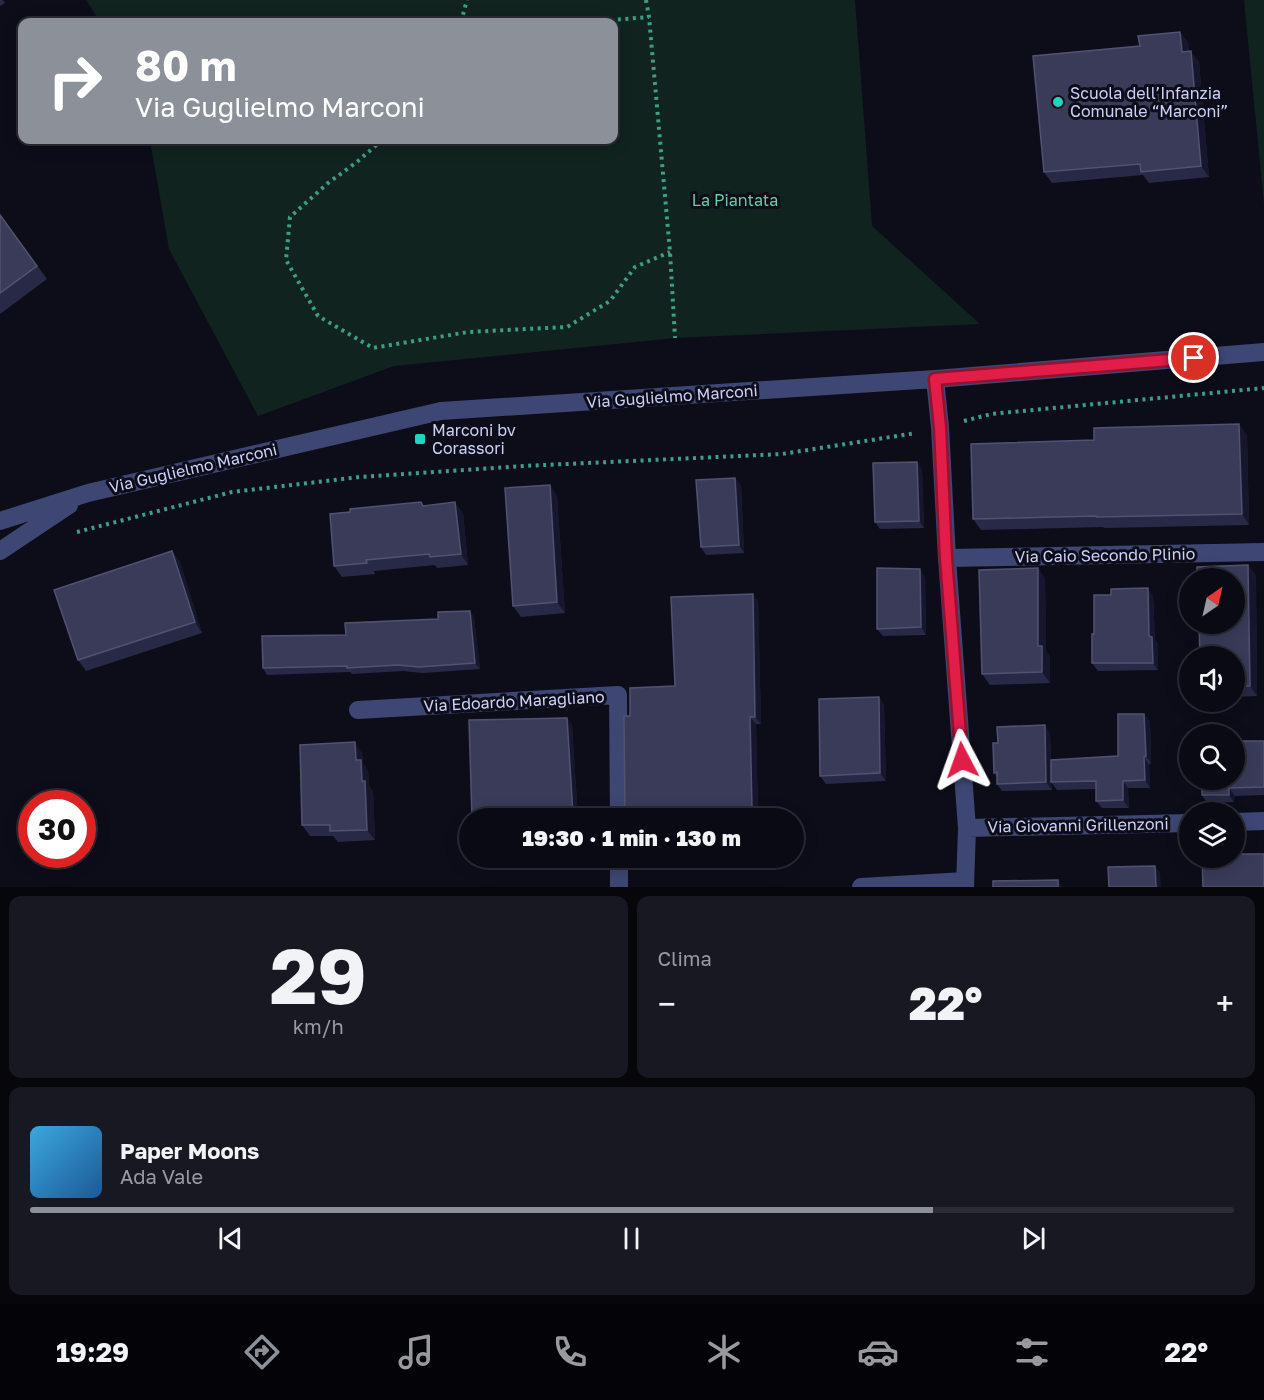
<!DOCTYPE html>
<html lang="it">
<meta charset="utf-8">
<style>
body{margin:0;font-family:"Golos Text",sans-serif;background:#181822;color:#f1f3f6;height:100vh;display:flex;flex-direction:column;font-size:22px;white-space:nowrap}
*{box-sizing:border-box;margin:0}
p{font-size:20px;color:#999aa0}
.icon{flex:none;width:33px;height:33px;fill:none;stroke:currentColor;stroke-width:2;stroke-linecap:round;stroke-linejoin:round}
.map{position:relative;height:887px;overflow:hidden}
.panel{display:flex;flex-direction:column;gap:9px;padding:9px;background:#06060b;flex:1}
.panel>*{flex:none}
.top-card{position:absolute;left:18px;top:18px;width:600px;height:126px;border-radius:12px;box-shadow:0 3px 15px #0003,0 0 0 2px #2a2b34;background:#8c9099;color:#fff;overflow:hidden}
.needle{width:39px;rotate:34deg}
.fabs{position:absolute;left:1179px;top:568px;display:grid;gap:12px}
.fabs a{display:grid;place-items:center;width:66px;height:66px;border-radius:50%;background:#0a0a14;box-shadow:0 3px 15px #0003,0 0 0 2px #2a2b34;font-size:30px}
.speed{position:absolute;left:18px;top:790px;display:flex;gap:12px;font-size:30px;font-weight:700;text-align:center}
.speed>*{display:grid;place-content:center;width:78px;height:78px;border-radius:50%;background:#0a0a14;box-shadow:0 3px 15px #0003,0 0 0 2px #2a2b34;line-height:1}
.speed .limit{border:9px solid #d22;background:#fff;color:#111}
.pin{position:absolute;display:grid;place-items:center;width:51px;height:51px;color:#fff;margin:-26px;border:3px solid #fff;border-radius:50%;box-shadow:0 2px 6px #0007}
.me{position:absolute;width:66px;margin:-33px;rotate:356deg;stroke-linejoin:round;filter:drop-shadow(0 0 4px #0008)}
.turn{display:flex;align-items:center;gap:21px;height:126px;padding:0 18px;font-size:27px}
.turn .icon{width:78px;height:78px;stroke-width:2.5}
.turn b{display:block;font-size:42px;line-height:51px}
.big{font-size:45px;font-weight:800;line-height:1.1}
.panel .widget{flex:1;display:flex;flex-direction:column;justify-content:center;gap:9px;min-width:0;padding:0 21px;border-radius:12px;background:#181822}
.panel .dial{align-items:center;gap:0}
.dial b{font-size:78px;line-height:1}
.song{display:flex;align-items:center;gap:18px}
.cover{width:72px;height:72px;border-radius:9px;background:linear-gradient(135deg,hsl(200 70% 55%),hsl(210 70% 35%))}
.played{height:6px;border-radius:3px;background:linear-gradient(90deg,#8c9099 75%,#2a2b34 75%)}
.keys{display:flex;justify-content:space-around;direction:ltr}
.heat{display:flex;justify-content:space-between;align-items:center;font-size:33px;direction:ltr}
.panel .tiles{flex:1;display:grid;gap:9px;grid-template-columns:1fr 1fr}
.widget:last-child{grid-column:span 2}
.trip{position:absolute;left:459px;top:808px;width:345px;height:60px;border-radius:30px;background:#0a0a14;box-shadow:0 3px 15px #0003,0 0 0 2px #2a2b34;font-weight:800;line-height:60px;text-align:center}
.tabs{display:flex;height:96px;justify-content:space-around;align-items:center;background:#040408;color:#999aa0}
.tabs .icon{width:42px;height:42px}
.tabs .selected{color:#8c9099}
.tabs b{font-size:27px;color:#f1f3f6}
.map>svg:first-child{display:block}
</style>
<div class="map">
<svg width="1264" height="887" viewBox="0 0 1264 887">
<rect width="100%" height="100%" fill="#0d0d1a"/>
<path fill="#11231f" d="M 86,0 L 855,0 L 872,226 L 980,324 L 675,338 L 394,366 L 258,416 L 169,249 L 150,140 L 614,140 L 614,22 L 100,22 Z
M 1244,0 L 1264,0 L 1264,204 Z"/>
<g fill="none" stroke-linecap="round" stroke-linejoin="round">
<path stroke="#3b9e85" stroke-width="4" stroke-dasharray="3 4.5" stroke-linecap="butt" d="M 646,0 L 649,17 L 670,252 L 675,338
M 461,22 L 467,0
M 588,22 L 649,17
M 382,140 L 357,162 L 328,183 L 290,217 L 286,260 L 318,316 L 373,348 L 468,332 L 567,327 L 610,301 L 635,267 L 670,252
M 964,421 L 991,414 L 1264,388
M 77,532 L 232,492 L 360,477 L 523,466 L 782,454 L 916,433"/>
<path stroke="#3e4673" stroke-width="18" d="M 935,379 L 940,427 L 947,558 L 967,828 L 965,887
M 0,521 L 88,493 L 441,411 L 935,379 L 1264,352
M 0,551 L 69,505
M 947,558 L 1264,552
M 358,710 L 618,695 L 619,819
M 1234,822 L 1264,821
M 967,828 L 1190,823
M 619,858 L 619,887
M 861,887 L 965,881"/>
</g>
<path fill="#282946" d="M 0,0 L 3,0 L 5,3 L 0,6 Z
M 1180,32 L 1188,43 L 1189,51 L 1199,62 L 1209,177 L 1149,183 L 1143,175 L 1052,183 L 1044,172 L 1140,46 Z
M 0,215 L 47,279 L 0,314 Z
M 1247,435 L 1249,525 L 1104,528 L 1103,527 L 981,530 L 973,519 Z
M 917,462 L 922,470 L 924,528 L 880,529 L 875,522 Z
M 735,478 L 741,486 L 744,553 L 706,555 L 701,547 Z
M 557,496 L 565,613 L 521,617 L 513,606 Z
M 424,505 L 463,513 L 468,565 L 437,568 L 435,565 L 374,571 L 375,574 L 342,577 L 334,566 Z
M 172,551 L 180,562 L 202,633 L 86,671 L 78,660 Z
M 1248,565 L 1256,576 L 1257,696 L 1234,697 L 1234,657 Z
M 1038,568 L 1045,579 L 1046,651 L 1050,657 L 1050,683 L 990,685 L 982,674 Z
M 925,577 L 926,635 L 883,636 L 877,629 Z
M 1153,596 L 1155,640 L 1158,644 L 1158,670 L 1098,671 L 1092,663 Z
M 758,601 L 761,724 L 756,724 L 758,816 L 667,818 L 667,819 L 629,819 L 625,813 L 630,716 L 675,686 Z
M 470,611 L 474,618 L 480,669 L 423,673 L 403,671 L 352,674 L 350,672 L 267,675 L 263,668 L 346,635 L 438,619 Z
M 879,697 L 884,705 L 886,781 L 826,784 L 820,776 Z
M 1144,714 L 1150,722 L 1151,763 L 1149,765 L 1150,788 L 1128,788 L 1129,808 L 1102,808 L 1096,801 L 1096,789 L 1057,790 L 1051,782 L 1052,790 L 1002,791 L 997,784 L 997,777 L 994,773 L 998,743 L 1050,733 L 1051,760 L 1118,756 Z
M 567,718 L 572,725 L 578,819 L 473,819 L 472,818 Z
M 1264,741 L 1264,795 L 1235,796 L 1234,802 L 1207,803 L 1202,795 Z
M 362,753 L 363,763 L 368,771 L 369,786 L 373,792 L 375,840 L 338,842 L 333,836 L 310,836 L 302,825 Z"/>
<path fill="#16162d" d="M 1180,32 L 1188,43 L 1190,63 L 1182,52 Z
M 1191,51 L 1199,62 L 1209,177 L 1201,166 Z
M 1239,424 L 1247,435 L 1249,525 L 1242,514 Z
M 917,462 L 922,470 L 924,528 L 919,521 Z
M 735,478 L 741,486 L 744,553 L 739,545 Z
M 550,485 L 557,496 L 565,613 L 557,602 Z
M 455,502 L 463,513 L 468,565 L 461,554 Z
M 172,551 L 180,562 L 202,633 L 195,622 Z
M 1248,565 L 1256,576 L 1257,696 L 1250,686 Z
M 1038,568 L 1045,579 L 1046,651 L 1050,657 L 1050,683 L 1042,672 L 1038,646 Z
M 920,569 L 925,577 L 926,635 L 921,627 Z
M 1148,588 L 1153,596 L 1155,640 L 1158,644 L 1158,670 L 1153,663 L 1149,636 Z
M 753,594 L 758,601 L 761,724 L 755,717 Z
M 470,611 L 474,618 L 480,669 L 475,663 Z
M 879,697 L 884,705 L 886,781 L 880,773 Z
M 1144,714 L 1150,722 L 1151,763 L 1146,756 Z
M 750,717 L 756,724 L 758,816 L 752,808 Z
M 567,718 L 572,725 L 578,819 L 577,819 L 573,814 Z
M 1045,725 L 1050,733 L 1052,790 L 1046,782 Z
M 355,742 L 362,753 L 363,763 L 368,771 L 369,786 L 373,792 L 375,840 L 367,830 L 362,781 L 356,760 Z
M 1144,757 L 1149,765 L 1150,788 L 1145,780 Z
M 1123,781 L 1128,788 L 1129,808 L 1123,800 Z
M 1229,788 L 1235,796 L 1234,802 L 1229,795 Z
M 662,810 L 667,818 L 667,819 L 665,819 L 661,813 Z
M 1155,866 L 1160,873 L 1161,887 L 1156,887 Z
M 1058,880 L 1063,887 L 1058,887 Z"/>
<path fill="#3a3b59" stroke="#515272" stroke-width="1.5" d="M 1180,32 L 1182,52 L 1191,51 L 1201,166 L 1141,172 L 1140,164 L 1044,172 L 1033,56 L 1140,46 L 1138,36 Z
M 0,215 L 37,266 L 0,293 Z
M 1239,424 L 1242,514 L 1097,517 L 1096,516 L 973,519 L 971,444 L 1094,440 L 1094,428 Z
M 917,462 L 919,521 L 875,522 L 873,463 Z
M 735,478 L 739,545 L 701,547 L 696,480 Z
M 550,485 L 557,602 L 513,606 L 505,488 Z
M 421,502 L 423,506 L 455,502 L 461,554 L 430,557 L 429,554 L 366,560 L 367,563 L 334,566 L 330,514 L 350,512 L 350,509 Z
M 172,551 L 195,622 L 78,660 L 54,590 Z
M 1248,565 L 1250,686 L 1234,686 L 1234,657 L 1200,657 L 1199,624 L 1234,624 L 1234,579 L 1197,579 L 1197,567 Z
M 877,568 L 920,569 L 921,627 L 877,629 Z
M 1038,568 L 1038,646 L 1042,646 L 1042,672 L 982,674 L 979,570 Z
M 1148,588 L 1149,636 L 1152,637 L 1153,663 L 1092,663 L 1092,634 L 1094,634 L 1094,595 L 1111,595 L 1111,589 Z
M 753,594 L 755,717 L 750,717 L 752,808 L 662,810 L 661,813 L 636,814 L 636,812 L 625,813 L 624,716 L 630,716 L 630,688 L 675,686 L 671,597 Z
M 470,611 L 475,663 L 419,667 L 398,665 L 347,668 L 347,666 L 263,668 L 262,636 L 346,635 L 345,623 L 438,619 L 438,612 Z
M 879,697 L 880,773 L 820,776 L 819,699 Z
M 1118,714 L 1144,714 L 1146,756 L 1144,757 L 1145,780 L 1123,781 L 1123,800 L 1096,801 L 1096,781 L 1051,782 L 1051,760 L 1118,756 Z
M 567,718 L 573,814 L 472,818 L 469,720 Z
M 1045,725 L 1046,782 L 997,784 L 997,772 L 994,773 L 993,743 L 998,743 L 997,727 Z
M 1234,741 L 1264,741 L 1264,787 L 1229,788 L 1229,795 L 1202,795 L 1202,780 L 1234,780 Z
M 355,742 L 356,760 L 361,760 L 362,781 L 365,781 L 367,830 L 330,831 L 330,825 L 302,825 L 300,745 Z
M 1234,854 L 1264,854 L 1264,887 L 1203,887 L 1202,858 L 1234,858 Z
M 1155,866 L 1156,887 L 1109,887 L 1108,867 Z
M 1058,880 L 1058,887 L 993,887 L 993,881 Z"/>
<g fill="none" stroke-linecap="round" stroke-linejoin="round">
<defs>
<path id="route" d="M 962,760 L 946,558 L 940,427 L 935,379 L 1194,358"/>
</defs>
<use href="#route" stroke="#92132f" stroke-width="15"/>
<use href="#route" stroke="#e11d48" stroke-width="10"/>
</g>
<g fill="#1cd5c3" stroke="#0d0d1a" stroke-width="2">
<circle cx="1058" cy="102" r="6"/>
<rect x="414" y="433" width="12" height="12" rx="3"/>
</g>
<g text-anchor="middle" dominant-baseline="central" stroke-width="6" stroke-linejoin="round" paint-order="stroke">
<g font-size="16" fill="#cdd0f8" stroke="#0d0d1a" text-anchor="start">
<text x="1070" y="93">Scuola dell’Infanzia<tspan x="1070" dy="18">Comunale “Marconi”</tspan></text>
<text x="432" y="430">Marconi bv<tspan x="432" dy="18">Corassori</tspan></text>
</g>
<g font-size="16" fill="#63ce9e" stroke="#0d0d1a">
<text x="735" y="200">La Piantata</text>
</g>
<g font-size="16" fill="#cdd0f8" stroke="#0d0d1a">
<text transform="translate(672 396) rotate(-4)">Via Guglielmo Marconi</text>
<text transform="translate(193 468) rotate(-13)">Via Guglielmo Marconi</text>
<text transform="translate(1105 555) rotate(-1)">Via Caio Secondo Plinio</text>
<text transform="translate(514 701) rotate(-3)">Via Edoardo Maragliano</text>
<text transform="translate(1078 825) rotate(-1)">Via Giovanni Grillenzoni</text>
</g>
</g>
</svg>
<div class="fabs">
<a><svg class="needle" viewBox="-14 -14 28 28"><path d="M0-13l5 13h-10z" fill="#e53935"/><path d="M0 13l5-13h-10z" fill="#999aa0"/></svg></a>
<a><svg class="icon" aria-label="sound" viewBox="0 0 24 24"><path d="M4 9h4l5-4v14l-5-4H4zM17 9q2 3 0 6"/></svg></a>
<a><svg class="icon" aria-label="search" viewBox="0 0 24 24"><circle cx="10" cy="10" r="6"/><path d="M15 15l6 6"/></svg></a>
<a><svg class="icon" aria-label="layers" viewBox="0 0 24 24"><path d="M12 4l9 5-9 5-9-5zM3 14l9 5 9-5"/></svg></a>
</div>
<div class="speed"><div class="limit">30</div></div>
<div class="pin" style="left:1194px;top:358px;background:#d93025"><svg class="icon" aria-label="arrive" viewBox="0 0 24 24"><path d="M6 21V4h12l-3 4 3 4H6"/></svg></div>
<svg class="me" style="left:962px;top:760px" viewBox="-20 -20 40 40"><path d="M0-17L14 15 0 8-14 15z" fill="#e11d48" stroke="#fff" stroke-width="4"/></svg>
<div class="trip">19:30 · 1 min · 130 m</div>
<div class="top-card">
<div class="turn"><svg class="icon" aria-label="right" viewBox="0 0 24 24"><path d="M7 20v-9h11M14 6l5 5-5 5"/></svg><div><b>80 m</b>Via Guglielmo Marconi</div></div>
</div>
</div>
<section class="panel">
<div class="tiles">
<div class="widget dial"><b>29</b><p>km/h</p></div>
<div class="widget"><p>Clima</p>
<div class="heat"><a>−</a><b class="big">22°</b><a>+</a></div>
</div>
<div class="widget">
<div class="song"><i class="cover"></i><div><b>Paper Moons</b><p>Ada Vale</p></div></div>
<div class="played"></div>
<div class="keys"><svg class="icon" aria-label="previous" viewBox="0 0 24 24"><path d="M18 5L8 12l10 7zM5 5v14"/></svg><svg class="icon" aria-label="pause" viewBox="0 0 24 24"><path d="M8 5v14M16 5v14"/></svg><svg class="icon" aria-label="next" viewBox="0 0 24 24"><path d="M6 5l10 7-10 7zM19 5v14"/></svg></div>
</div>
</div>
</section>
<nav class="tabs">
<b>19:29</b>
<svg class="icon selected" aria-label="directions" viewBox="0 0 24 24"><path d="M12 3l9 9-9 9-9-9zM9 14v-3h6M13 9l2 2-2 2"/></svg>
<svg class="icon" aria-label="music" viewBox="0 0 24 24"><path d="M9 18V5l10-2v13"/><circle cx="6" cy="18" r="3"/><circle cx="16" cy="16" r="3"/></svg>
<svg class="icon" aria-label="phone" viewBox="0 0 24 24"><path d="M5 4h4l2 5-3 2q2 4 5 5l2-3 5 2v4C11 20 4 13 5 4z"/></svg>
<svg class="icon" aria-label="climate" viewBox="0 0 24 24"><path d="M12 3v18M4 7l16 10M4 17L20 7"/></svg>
<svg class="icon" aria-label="car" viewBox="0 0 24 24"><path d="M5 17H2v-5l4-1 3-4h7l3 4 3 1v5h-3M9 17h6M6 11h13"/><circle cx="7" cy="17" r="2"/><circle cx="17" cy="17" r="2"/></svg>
<svg class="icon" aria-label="filters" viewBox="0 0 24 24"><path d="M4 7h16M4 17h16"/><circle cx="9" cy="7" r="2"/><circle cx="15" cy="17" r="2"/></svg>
<b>22°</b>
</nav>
